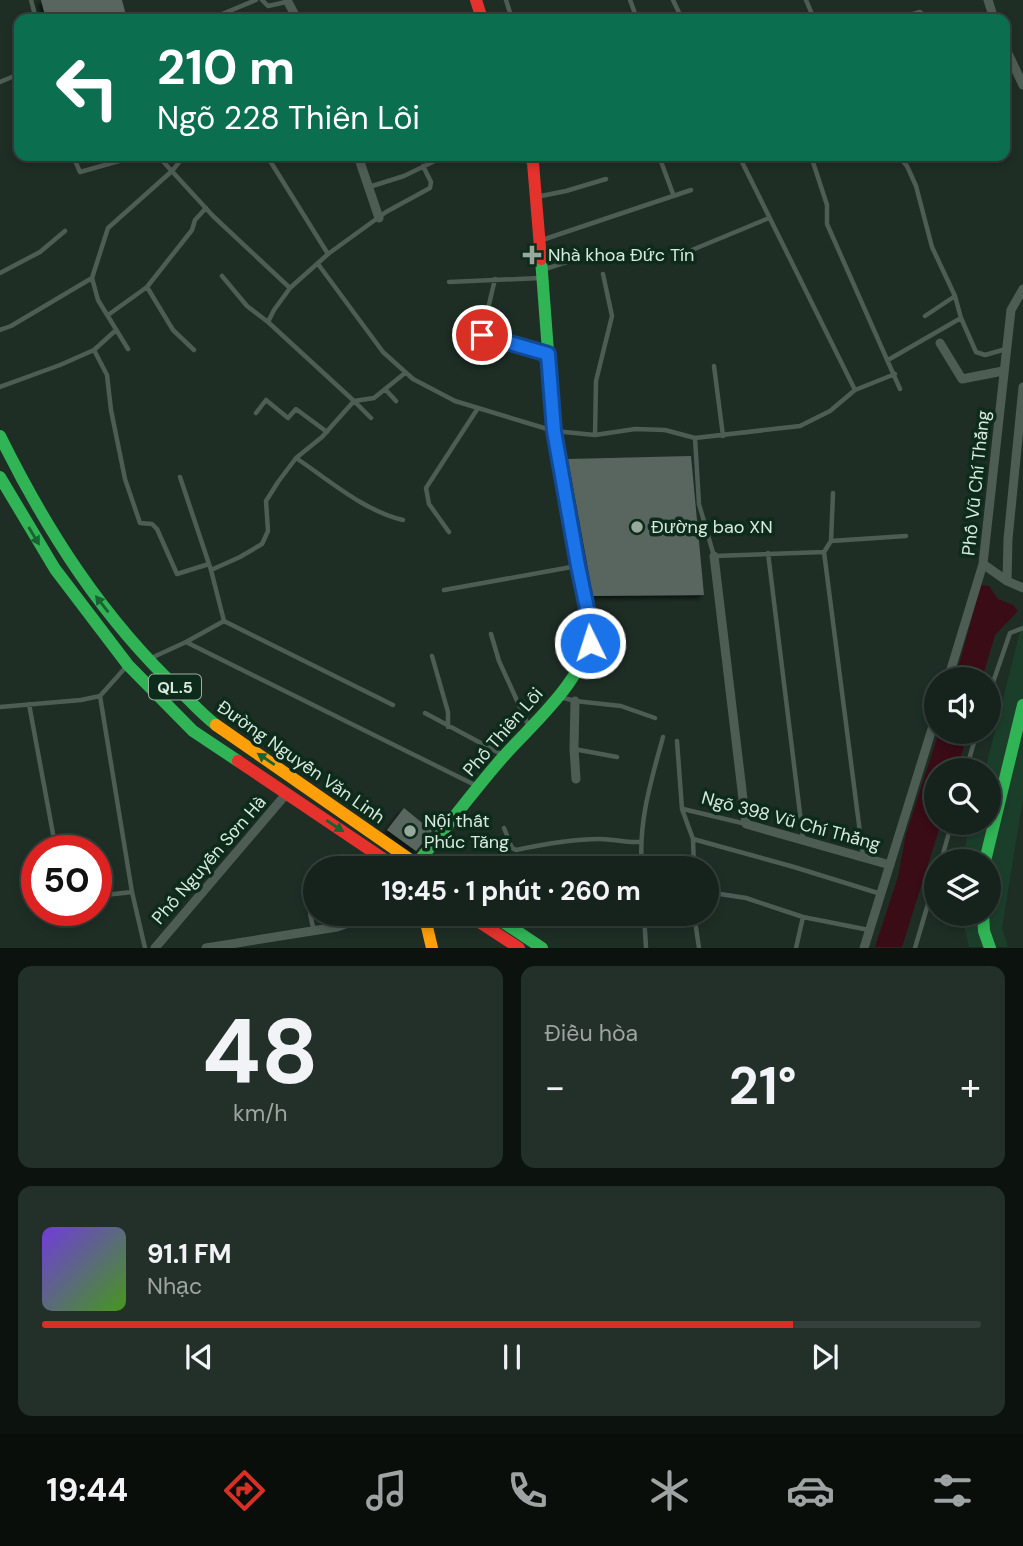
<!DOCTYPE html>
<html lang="vi">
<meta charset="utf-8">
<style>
body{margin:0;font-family:"DM Sans",sans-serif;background:#232f29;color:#f1f3f6;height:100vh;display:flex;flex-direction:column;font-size:26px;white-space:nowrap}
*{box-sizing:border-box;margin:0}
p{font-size:23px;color:#9ea4a3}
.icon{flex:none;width:38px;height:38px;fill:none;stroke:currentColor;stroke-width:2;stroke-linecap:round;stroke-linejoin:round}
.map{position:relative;height:948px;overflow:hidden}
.details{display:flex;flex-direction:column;gap:18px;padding:18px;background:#0c130f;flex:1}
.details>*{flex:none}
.banner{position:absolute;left:14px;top:14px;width:996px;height:147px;border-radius:14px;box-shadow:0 4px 10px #0003,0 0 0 2px #353f3b;background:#0b6e4f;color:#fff;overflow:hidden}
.buttons{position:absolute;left:924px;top:667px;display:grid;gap:14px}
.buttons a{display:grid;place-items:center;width:77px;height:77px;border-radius:50%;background:#16221c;box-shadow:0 4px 10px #0003,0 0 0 2px #353f3b;font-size:35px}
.speed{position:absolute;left:21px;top:835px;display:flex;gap:14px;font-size:35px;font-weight:700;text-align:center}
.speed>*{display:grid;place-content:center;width:91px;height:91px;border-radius:50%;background:#16221c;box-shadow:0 4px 10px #0003,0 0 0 2px #353f3b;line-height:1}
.speed .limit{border:10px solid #d22;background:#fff;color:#111}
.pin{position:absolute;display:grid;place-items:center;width:60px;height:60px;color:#fff;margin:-30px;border:4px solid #fff;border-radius:50%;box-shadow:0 2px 7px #0007}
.me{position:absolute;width:77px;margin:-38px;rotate:356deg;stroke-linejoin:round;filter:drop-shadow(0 0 5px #0008)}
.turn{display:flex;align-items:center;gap:24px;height:147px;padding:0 28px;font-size:32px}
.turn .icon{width:91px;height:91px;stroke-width:2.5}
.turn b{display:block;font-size:49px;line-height:60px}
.big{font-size:52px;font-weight:700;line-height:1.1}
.details .card{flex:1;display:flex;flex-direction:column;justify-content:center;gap:10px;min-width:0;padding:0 24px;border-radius:14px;background:#232f29}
.details .dial{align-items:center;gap:0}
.dial b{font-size:91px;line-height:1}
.song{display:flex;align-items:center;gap:21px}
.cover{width:84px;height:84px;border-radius:10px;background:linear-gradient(135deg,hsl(260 70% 55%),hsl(100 70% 35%))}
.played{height:7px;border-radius:4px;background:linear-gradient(90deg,#d93025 80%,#353f3b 80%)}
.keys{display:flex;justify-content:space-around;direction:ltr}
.heat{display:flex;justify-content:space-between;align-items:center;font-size:38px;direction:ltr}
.details .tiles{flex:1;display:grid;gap:18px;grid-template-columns:1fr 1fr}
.card:last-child{grid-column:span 2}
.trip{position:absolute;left:303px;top:856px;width:416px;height:70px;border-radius:35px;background:#16221c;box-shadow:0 4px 10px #0003,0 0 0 2px #353f3b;font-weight:700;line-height:70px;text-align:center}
.tab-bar{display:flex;height:112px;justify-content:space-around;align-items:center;background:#090e0b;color:#9ea4a3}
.tab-bar .icon{width:49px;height:49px}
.tab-bar .active{color:#d93025}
.tab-bar b{font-size:32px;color:#f1f3f6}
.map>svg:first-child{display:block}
</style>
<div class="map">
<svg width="1023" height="948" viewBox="0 0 1023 948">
<defs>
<filter id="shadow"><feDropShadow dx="-3.5" dy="3.5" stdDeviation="2" flood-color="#0009"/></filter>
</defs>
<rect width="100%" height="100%" fill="#1e2e25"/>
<path fill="#1b3e2b" d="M 1023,620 L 1023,798 L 1002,928 L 1008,947 L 969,947 L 961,914 L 989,914 L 989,861 L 961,861 L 971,823 L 989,822 L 989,770 L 985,770 Z"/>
<path fill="#390c16" d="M 981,585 L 989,586 L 998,599 L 1013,605 L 1018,611 L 995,635 L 982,679 L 955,679 Z
M 939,732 L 968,732 L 957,770 L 936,770 L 936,822 L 941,823 L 902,947 L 875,947 L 898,877 L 906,834 Z"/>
<path fill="#58665e" filter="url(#shadow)" d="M 41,0 L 122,0 L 127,19 L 46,19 Z
M 691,456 L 704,595 L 593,596 L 568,459 Z
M 404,808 L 432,831 L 416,851 L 387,830 Z"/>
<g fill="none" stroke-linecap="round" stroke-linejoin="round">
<path stroke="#4e5d54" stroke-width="4.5" d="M 31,0 L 36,19
M 262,0 L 268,6 L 286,2
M 506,0 L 512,19
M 630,0 L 637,19
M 673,0 L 682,19
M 806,0 L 814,19
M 210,19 L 256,0
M 896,19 L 920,12 L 929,19
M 0,82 L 19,74
M 73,156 L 80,172 L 137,156
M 158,156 L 213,216 L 290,288 L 328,254 L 386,212 L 430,188 L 431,182 L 423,166
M 267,156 L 328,254
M 659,156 L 673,194
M 739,156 L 855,390
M 811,156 L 827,205 L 827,224 L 900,389
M 898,156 L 907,166 L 916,186 L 932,247 L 955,296 L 961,318 L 976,352 L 985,355 L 1006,349
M 369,187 L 404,176 L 445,156
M 536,197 L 566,191 L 606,179
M 542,240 L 691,190
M 692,250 L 769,218
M 318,264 L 383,352 L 413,379 L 455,401 L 554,431 L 595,435 L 635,429 L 665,430 L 695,438 L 800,426 L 830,411 L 855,390 L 895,374
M 542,270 L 573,260
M 0,273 L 40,252 L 65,231
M 222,276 L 247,306 L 268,322
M 449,282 L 541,278
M 147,287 L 173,330 L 194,350
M 487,313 L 495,279
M 108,315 L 147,287 L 192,230 L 195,220 L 206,208
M 925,316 L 955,296
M 0,330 L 11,326 L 92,278
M 482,335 L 547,353
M 128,349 L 98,300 L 92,278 L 108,228 L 172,171 L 184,156
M 94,350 L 107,375 L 111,410 L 125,479 L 140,523 L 152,524 L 157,529 L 177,574 L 209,564
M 888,360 L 961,318
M 714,366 L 723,436
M 0,387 L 60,365 L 94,350 L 115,331
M 385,389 L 396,401
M 354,401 L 374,398 L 405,373
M 354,401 L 371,418
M 256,413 L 266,400 L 288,418 L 296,409 L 327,432
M 595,435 L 596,381 L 612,316 L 603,274
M 695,438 L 699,504 L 714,556 L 824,552
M 296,458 C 329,480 364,511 403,520
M 180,477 L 211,570 L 224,621
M 833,493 L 831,541 L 824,552 L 863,856
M 449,532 L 429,504 L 426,488 L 478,408
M 831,541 L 906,536
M 768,553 L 803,838
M 211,570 L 240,557 L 262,544 L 268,531 L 266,501 L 278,482 L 296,458 L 322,437 L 354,401 L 268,322 L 274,310 L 290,288
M 444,590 L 577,566
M 491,634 L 499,661 L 530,729
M 186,642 L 224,621 L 393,705
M 432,656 L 448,712 L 448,727
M 149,659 L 186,642 L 477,786
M 989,694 L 1010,633 L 1023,628
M 100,696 L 132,892 L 145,948
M 560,697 L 575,701 L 621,706 L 655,718
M 29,704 L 56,850
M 0,707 L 81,700 L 100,696 L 125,668
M 425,713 L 503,755
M 677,741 L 682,809 L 693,839 L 694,868
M 574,749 L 617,757
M 966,770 L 977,732
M 683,809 L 746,824
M 504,828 L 512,848 L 516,850 C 544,844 571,839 600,839 C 614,839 626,843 640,842
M 693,839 L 794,867 L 881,894
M 941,861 L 952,822
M 642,868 C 638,822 651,781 663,737
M 707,892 L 746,898 L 803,917 L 869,930
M 96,896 L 132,892
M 644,914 L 646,948
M 694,914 L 699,948
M 314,930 C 308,911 307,891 314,871
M 796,948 L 803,917
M 915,948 L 936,877"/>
<path stroke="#4e5d54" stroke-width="9" d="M 287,0 L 297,19
M 988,0 L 994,19
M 1004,45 L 1023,85
M 358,156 L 379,218
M 940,343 L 962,379 L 1003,371
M 714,556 L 746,824 L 890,865
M 983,564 L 1007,581 L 1023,588
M 1007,581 L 1008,539 L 1023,387
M 948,679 L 983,564 L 1011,310 L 1023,289
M 575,701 L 574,749 L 576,779
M 155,948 L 287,793
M 206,948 L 337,927 L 373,914
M 864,948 L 936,716"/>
<path stroke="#30b455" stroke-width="12" d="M 0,436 C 47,531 103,619 181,692 C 192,703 203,715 216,725
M 0,477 L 55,569 L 128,665 L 193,731 L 238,761
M 985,861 L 1023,705
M 420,868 L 422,857 C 449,824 475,789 503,757 C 535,721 588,678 591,627 L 554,431 L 541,259
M 491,914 L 542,948
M 983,914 L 984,931 L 990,948"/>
<path stroke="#ff9f0a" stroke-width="12" d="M 216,725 L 422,868
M 424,914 L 432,948"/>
<path stroke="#e5322d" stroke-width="12" d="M 476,0 L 482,19
M 530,156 L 533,163 L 541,259
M 238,761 L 397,868
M 467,914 L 519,948"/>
</g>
<defs><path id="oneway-solid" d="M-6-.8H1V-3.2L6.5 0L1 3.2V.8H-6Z" transform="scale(1.75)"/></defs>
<g fill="#1b6232">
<use href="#oneway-solid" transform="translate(34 536) rotate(59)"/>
<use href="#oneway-solid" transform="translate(102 604) rotate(-128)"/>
<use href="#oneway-solid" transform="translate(266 759) rotate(-146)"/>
<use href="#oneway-solid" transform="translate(335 826) rotate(34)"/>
</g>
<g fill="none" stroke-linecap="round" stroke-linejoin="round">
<defs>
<path id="route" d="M 482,335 L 548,354 L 554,431 L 578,566 L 591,627 L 590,643"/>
</defs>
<use href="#route" stroke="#114b97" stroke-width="18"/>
<use href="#route" stroke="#1a73e8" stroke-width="12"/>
</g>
<g fill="#97a89d" stroke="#0d2b1b" stroke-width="2.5">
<path d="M528.5 244.5h7v7h7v7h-7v7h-7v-7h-7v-7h7z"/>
<circle cx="637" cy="527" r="7"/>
<circle cx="410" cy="831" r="7"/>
</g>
<g text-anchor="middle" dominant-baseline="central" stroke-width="7" stroke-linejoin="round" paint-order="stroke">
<rect fill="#0d2b1b" stroke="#9bb0a4" stroke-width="2" x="149" y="674.5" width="52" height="25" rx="5"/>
<g font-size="16" font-weight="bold" fill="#d8e9de">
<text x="175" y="687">QL.5</text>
</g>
<g font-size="18" fill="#d8e9de" stroke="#0d2b1b" text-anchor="start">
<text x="548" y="255">Nhà khoa Đức Tín</text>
<text x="651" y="527">Đường bao XN</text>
<text x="424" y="821">Nội thất<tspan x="424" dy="21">Phúc Tăng</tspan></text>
</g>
<g font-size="18" fill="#d8e9de" stroke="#0d2b1b">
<text transform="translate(976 483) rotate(-84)">Phố Vũ Chí Thắng</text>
<text transform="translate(503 732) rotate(-49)">Phố Thiên Lôi</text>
<text transform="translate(301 762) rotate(35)">Đường Nguyễn Văn Linh</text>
<text transform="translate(791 821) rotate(15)">Ngõ 398 Vũ Chí Thắng</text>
<text transform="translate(209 860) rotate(-49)">Phố Nguyễn Sơn Hà</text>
</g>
</g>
</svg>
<div class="buttons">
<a><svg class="icon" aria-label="sound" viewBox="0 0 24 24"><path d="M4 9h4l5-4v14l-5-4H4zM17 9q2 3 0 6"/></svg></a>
<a><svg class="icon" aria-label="search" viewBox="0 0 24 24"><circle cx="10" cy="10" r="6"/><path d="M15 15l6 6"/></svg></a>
<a><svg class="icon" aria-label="layers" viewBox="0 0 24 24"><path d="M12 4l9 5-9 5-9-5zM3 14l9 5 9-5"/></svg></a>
</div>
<div class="speed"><div class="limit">50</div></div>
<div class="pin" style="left:482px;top:335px;background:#d93025"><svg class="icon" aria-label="arrive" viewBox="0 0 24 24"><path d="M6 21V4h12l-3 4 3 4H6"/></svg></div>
<svg class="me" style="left:590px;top:643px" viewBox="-20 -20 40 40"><circle r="17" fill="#1a73e8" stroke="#fff" stroke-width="3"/><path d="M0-11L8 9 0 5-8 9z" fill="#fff"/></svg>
<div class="trip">19:45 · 1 phút · 260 m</div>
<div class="banner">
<div class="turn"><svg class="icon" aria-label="left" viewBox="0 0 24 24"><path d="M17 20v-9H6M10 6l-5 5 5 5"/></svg><div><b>210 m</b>Ngõ 228 Thiên Lôi</div></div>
</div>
</div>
<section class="details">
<div class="tiles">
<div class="card dial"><b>48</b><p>km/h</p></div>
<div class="card"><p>Điều hòa</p>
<div class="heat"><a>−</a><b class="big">21°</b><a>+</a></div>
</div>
<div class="card">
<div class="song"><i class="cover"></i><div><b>91.1 FM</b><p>Nhạc</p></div></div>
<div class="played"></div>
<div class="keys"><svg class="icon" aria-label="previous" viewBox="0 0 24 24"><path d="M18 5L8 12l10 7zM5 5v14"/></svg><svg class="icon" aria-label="pause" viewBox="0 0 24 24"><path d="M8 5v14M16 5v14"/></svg><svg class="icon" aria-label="next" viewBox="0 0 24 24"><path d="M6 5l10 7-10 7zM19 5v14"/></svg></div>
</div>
</div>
</section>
<nav class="tab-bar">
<b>19:44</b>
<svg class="icon active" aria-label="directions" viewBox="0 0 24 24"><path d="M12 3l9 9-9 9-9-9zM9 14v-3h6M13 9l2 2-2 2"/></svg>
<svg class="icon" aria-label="music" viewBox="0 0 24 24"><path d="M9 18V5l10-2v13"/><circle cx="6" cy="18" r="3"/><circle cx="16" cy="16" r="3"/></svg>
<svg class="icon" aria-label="phone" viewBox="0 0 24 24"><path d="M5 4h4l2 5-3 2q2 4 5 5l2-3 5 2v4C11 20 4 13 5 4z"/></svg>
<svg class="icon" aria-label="climate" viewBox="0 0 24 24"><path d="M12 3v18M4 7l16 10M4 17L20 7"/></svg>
<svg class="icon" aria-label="car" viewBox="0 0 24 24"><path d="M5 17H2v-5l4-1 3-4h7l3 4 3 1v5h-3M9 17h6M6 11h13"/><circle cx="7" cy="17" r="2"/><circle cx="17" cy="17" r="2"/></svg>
<svg class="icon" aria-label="filters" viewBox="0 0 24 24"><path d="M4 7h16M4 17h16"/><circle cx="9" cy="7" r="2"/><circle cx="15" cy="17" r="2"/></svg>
</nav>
